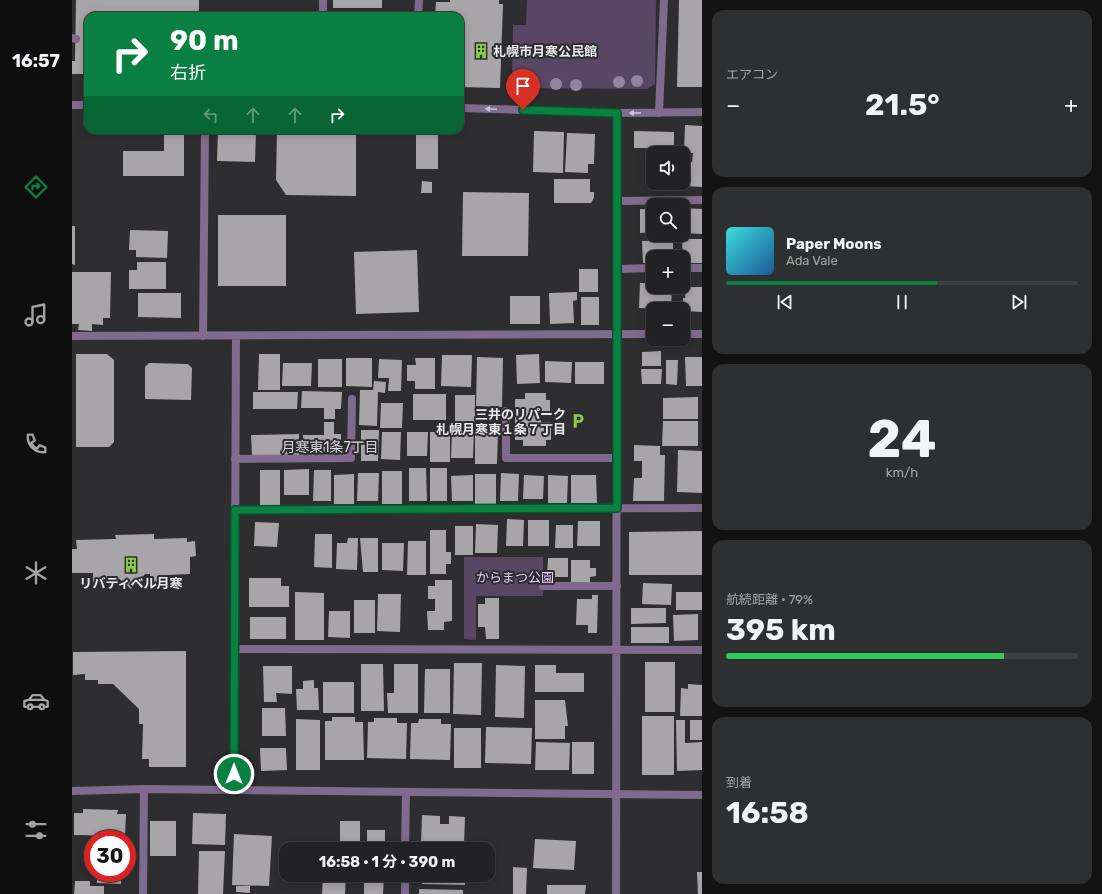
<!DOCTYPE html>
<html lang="ja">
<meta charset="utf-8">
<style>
body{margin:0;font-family:Rubik,"Noto Sans JP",sans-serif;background:#2e2f31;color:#f1f3f6;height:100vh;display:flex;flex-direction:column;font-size:15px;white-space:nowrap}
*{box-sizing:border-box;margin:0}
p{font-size:13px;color:#a2a4a6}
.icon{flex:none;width:22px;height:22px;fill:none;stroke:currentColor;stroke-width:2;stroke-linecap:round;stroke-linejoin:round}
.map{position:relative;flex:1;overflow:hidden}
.drawer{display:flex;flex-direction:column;gap:10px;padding:10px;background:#131314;width:400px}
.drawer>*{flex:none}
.banner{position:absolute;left:12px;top:12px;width:380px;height:122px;border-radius:12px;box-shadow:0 2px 10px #0003,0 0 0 1px #3f3f41;background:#0b8043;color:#fff;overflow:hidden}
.tools{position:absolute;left:574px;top:146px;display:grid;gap:8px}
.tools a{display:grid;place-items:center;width:44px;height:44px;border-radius:8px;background:#222224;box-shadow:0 2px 10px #0003,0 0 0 1px #3f3f41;font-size:20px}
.speed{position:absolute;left:12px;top:830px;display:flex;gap:8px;font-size:20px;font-weight:700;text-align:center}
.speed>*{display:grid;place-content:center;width:52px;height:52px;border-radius:50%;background:#222224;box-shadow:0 2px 10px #0003,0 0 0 1px #3f3f41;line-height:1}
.speed .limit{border:6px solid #d22;background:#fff;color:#111}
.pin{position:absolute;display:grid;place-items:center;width:34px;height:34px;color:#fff;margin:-41px -17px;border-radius:50% 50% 50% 0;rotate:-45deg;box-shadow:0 0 4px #0007}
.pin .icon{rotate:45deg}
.me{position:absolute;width:44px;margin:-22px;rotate:0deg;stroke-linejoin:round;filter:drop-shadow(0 0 3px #0008)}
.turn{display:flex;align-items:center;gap:14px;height:84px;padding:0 20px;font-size:18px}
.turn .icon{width:52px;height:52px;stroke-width:2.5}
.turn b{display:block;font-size:28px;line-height:34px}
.lanes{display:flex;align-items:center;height:38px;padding:0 20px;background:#0003;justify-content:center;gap:20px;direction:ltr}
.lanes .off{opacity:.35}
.big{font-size:30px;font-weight:700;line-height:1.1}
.drawer .tile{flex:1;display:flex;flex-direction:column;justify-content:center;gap:6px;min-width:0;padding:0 14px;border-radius:12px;background:#2e2f31}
.drawer .dial{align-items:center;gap:0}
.dial b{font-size:52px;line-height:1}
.song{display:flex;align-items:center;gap:12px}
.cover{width:48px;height:48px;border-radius:6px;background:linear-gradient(135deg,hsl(180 70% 55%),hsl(210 70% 35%))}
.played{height:4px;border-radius:2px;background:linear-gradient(90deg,#0b8043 60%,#3f3f41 60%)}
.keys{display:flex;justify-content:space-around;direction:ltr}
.heat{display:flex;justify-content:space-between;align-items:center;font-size:22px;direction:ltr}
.charge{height:6px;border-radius:3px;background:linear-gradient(90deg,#34c759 79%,#3f3f41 0)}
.trip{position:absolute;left:207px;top:842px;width:216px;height:40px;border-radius:12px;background:#222224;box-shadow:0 2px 10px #0003,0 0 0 1px #3f3f41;font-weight:700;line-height:40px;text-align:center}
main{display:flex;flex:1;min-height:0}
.tab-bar{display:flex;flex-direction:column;width:72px;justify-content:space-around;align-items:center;background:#0e0e0e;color:#a2a4a6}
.tab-bar .icon{width:28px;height:28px}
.tab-bar .current{color:#0b8043}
.tab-bar b{font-size:18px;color:#f1f3f6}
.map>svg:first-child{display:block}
</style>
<main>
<nav class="tab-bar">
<b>16:57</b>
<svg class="icon current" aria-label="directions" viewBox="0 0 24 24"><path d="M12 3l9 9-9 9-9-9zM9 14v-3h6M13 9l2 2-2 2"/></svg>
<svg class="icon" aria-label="music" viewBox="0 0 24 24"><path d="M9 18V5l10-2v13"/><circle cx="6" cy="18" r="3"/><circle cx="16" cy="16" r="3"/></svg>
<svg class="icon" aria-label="phone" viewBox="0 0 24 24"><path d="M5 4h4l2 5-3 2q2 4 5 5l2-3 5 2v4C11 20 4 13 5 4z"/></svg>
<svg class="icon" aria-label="climate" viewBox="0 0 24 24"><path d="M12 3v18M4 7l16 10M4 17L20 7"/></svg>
<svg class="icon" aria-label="car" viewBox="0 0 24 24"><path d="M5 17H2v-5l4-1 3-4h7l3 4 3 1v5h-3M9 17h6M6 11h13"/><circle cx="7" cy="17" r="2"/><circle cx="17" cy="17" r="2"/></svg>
<svg class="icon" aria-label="filters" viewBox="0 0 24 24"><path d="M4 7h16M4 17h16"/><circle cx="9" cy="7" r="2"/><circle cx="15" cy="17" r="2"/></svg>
</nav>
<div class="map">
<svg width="630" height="894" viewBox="0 0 630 894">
<rect width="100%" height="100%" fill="#2e2d30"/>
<path fill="#584664" d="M 455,0 L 584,0 L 583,84 L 575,89 L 440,88 L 441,25 L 454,25 Z
M 392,557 L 471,557 L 471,596 L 404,596 L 404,640 L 392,639 Z"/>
<path fill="#a8a5a9" d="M 4,0 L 127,0 L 127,16 L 16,16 L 16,85 L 11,84 L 12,74 L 0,74 L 0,61 L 3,61 Z
M 261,0 L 310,0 L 310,8 L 261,8 Z
M 378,0 L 427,0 L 427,4 L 431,4 L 428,88 L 388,87 L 388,16 L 363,16 L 364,2 L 378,2 Z
M 607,0 L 630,0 L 630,87 L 605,87 Z
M 613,125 L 630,126 L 630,187 L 612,186 L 613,162 L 620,162 L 621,153 L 612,153 Z
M 146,130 L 184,130 L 183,162 L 145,161 Z
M 205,130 L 284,130 L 284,196 L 214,195 L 204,180 Z
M 462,131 L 492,132 L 491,173 L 461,172 Z
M 562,131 L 602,132 L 602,148 L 562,148 Z
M 366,132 L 366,169 L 344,169 L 344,133 Z
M 495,133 L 523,134 L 522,164 L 516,164 L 516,173 L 493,172 Z
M 92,134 L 112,134 L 112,176 L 51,176 L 51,151 L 92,151 Z
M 482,179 L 518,179 L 518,192 L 522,192 L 522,198 L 519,203 L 482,203 Z
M 350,181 L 360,182 L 360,193 L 349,193 Z
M 391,192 L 457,193 L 456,256 L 390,256 Z
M 611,208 L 630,209 L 630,234 L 611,233 Z
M 568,209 L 581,209 L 581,232 L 568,233 Z
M 146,215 L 214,215 L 214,286 L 146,286 Z
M 0,226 L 3,226 L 3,265 L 0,264 Z
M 58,230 L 96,231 L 95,258 L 64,257 L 64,250 L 57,250 Z
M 610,239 L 630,239 L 630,263 L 611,263 Z
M 601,240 L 601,257 L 581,257 L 581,263 L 571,263 L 570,241 Z
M 345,250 L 347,312 L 284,314 L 282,252 Z
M 65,262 L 94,262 L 94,289 L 57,289 L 57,270 L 65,270 Z
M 507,269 L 526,269 L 526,292 L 507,292 Z
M 0,272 L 39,272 L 38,318 L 31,318 L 31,325 L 20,324 L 20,331 L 6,330 L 7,324 L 0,324 Z
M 568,283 L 581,283 L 581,287 L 600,287 L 599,309 L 567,308 Z
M 614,287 L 630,287 L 630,312 L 611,311 L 611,298 L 613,298 Z
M 505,292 L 505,300 L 501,301 L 502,323 L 478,324 L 477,293 Z
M 66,293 L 109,293 L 109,318 L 66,317 Z
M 438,296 L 468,296 L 468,324 L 438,324 Z
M 509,297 L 527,297 L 527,325 L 509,325 Z
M 589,351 L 589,366 L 570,366 L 570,352 Z
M 4,354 L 35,354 L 42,360 L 42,442 L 37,447 L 4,447 Z
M 187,354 L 208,354 L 208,390 L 186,390 Z
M 467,354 L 468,383 L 445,384 L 444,355 Z
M 370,355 L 400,355 L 399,387 L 369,386 Z
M 405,357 L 431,358 L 430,407 L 404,406 Z
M 613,357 L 630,357 L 630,386 L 614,386 Z
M 274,358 L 300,358 L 300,387 L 274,386 Z
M 343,358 L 363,358 L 363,389 L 343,389 L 343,381 L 335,381 L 335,365 L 344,365 Z
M 246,359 L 270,359 L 270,387 L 246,387 Z
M 307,359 L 330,360 L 329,391 L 316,391 L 317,378 L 306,378 Z
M 594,360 L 606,360 L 605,385 L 594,384 Z
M 473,361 L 500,362 L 499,383 L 473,382 Z
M 503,362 L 532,362 L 532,384 L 503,384 Z
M 77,363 L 116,364 L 120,368 L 119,400 L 73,399 L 73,367 Z
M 211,363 L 240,363 L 239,386 L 210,386 Z
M 569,369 L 590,369 L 589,384 L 570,384 Z
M 302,381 L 314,382 L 313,393 L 306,392 L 305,426 L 287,425 L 288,390 L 301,390 Z
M 230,391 L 270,392 L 269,409 L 263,409 L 263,419 L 252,419 L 252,408 L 229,408 Z
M 181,392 L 226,392 L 225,409 L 181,409 Z
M 453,393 L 474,393 L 474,400 L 478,400 L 478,415 L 469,415 L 469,422 L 479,422 L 479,440 L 474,440 L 474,446 L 451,446 L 451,440 L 443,440 L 443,399 L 453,399 Z
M 341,394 L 374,394 L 374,420 L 341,420 Z
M 383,395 L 403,395 L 403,424 L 383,425 Z
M 626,397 L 626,419 L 591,419 L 591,398 Z
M 309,403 L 331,403 L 330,428 L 308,428 Z
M 591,421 L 626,421 L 626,446 L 590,446 Z
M 252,422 L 262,422 L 262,434 L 269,434 L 269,452 L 231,452 L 231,435 L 252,435 Z
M 289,430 L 307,430 L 306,461 L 289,461 Z
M 380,430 L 402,431 L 401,458 L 379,458 Z
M 310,432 L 329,432 L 328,460 L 309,459 Z
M 335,432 L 356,432 L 355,456 L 335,456 Z
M 358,432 L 378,432 L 378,462 L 358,462 Z
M 403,432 L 426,432 L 425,464 L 403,464 Z
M 227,434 L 227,455 L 180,456 L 179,435 Z
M 562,445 L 588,446 L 588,455 L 593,455 L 592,501 L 561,501 L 562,478 L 570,478 L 570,461 L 562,461 Z
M 606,450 L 630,451 L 630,493 L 605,492 Z
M 337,468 L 354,468 L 355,501 L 337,501 Z
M 358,468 L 375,468 L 375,501 L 358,501 Z
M 237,469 L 237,495 L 212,495 L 212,470 Z
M 188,470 L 208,470 L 208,505 L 188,506 Z
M 242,470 L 259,470 L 259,501 L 241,501 Z
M 310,471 L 330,471 L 330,504 L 310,504 Z
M 286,473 L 307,473 L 306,501 L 285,501 Z
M 429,473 L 447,474 L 446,501 L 428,501 Z
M 282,474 L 282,504 L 262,504 L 262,475 Z
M 403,474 L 424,474 L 424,504 L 403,504 Z
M 401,475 L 401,501 L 380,501 L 379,476 Z
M 452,475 L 472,476 L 471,499 L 451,499 Z
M 476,475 L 496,476 L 495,503 L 476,503 Z
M 499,475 L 524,475 L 525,503 L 499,503 Z
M 435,519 L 452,520 L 451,546 L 434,546 Z
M 456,520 L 477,520 L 477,546 L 456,546 Z
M 506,521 L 528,521 L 528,546 L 505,546 Z
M 183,522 L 207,523 L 205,547 L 182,546 Z
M 404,524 L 426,525 L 425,553 L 403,553 Z
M 484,525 L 501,525 L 501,548 L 483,548 Z
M 383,526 L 401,526 L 401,555 L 383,555 Z
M 358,530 L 374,530 L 374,552 L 379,552 L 379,564 L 374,564 L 374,574 L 358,574 Z
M 630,531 L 630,575 L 557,575 L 557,532 Z
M 82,534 L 82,539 L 115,538 L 115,542 L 123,541 L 124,556 L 118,557 L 118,574 L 96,575 L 97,582 L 78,583 L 78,574 L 73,574 L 59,589 L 44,576 L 39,576 L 39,582 L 21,582 L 21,573 L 0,573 L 0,549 L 5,549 L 4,540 L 44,539 L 43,535 Z
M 243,534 L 260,534 L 260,568 L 242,567 Z
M 276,538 L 286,538 L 285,570 L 264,569 L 265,543 L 275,543 Z
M 288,538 L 306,538 L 306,572 L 291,572 Z
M 336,541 L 354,541 L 354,575 L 335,575 Z
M 310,543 L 332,543 L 331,571 L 310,570 Z
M 476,558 L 496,558 L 496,577 L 475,577 Z
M 499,560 L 518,560 L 518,568 L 524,568 L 524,576 L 518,577 L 518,583 L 499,583 Z
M 177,578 L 209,578 L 209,586 L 217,586 L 217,607 L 177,607 Z
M 363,580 L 380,580 L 380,621 L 372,622 L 372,630 L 356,630 L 355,611 L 363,611 L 363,599 L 356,599 L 356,586 L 363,586 Z
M 571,583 L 600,584 L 599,605 L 570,604 Z
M 223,592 L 252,593 L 252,640 L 223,640 Z
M 604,592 L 630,592 L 630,610 L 604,610 Z
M 306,594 L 329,594 L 328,632 L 305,631 Z
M 520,595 L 526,595 L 525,633 L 516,633 L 516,625 L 504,625 L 505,599 L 520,599 Z
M 413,598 L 427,598 L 427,639 L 414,639 L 413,627 L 406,627 L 406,604 L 413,604 Z
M 282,600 L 303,600 L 303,633 L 282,633 Z
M 559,608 L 594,608 L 594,623 L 559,624 Z
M 257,611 L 278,611 L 278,638 L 256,637 Z
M 626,614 L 626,640 L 602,641 L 601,615 Z
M 178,617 L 214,617 L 214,639 L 178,639 Z
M 559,627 L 597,627 L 597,643 L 559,643 Z
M 114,651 L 114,767 L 77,767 L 77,759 L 70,759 L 71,724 L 67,724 L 67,709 L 41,684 L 26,684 L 26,680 L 13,680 L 13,674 L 1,675 L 1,652 Z
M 573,662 L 603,662 L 603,712 L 573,712 Z
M 382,663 L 410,663 L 409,715 L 381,714 Z
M 289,664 L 311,664 L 312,711 L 289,711 Z
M 322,664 L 346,664 L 346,713 L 316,713 L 315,693 L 322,693 Z
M 424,665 L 453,666 L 452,718 L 423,717 Z
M 463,665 L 484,665 L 484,673 L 512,673 L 512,692 L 463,692 Z
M 191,666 L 220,666 L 220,694 L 204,693 L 205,702 L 192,702 Z
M 353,669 L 378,669 L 378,713 L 352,713 Z
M 242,680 L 242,688 L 246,688 L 247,710 L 225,710 L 224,689 L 231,689 L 231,681 Z
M 251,682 L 282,682 L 282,713 L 251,713 Z
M 616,684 L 630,685 L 630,716 L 608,716 L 609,688 L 616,689 Z
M 463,700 L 493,700 L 496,726 L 493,726 L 493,739 L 463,739 Z
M 190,708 L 213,708 L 214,736 L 190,736 Z
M 570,716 L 602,716 L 602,775 L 570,775 Z
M 260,717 L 283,717 L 283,722 L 291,722 L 292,760 L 253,760 L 253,721 L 260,721 Z
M 302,718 L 325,718 L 325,723 L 335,723 L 334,759 L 295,758 L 296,722 L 302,722 Z
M 224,719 L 248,720 L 248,770 L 224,770 Z
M 347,719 L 369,719 L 369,724 L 379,724 L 378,760 L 338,759 L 339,723 L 346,723 Z
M 604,720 L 613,720 L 613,743 L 630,742 L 630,770 L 605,771 Z
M 618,720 L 630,720 L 630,740 L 618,740 Z
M 414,727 L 460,728 L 459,764 L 413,763 Z
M 382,728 L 409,728 L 409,768 L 382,768 Z
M 464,742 L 498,743 L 497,770 L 463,770 Z
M 500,742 L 522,742 L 522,774 L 500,774 Z
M 188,748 L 214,748 L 215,770 L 189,771 Z
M 11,809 L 46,810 L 45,814 L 54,814 L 53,836 L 2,835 L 2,813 L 11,813 Z
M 121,813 L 154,814 L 153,845 L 120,844 Z
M 350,815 L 368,816 L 368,824 L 377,824 L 377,816 L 393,817 L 392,845 L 349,844 Z
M 78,821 L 104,821 L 104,856 L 78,856 Z
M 268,821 L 288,821 L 288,849 L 268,849 Z
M 295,830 L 313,830 L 313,849 L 295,849 Z
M 162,834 L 200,836 L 197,886 L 160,885 Z
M 463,839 L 504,841 L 502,870 L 461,868 Z
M 127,851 L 153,851 L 151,894 L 126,894 Z
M 441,867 L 455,868 L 454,894 L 441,894 Z
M 625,872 L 630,872 L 630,894 L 626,894 Z
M 25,873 L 49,873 L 49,884 L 25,883 Z
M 251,875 L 274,875 L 273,894 L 250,894 Z
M 292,875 L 312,875 L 311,894 L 292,894 Z
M 351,875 L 393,875 L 393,885 L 350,884 Z
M 3,881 L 18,881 L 18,886 L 32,886 L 32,894 L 2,894 Z
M 475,885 L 514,885 L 513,894 L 475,894 Z
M 164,886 L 178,886 L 178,893 L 164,892 Z
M 347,889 L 391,890 L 391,894 L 347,894 Z"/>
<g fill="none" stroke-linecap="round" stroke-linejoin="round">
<path stroke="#806b8e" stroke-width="8" d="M 0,38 L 4,39
M 434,411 L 434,458 L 545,458
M 163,459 L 279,458 L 280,399"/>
<path stroke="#806b8e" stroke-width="8" d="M 251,16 L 251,0
M 346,16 L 347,0
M 0,105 L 16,105
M 388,108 L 545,113 L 630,112
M 587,113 L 592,0
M 545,201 L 630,200
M 611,268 L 630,268
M 546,269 L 581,268
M 611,334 L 630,334
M 0,336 L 581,334
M 131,336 L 133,130
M 163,510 L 630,508
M 471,586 L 545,586
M 162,649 L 630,650
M 162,790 L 164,336
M 333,849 L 334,792
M 71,894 L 72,789
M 333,894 L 333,875
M 544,894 L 545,113"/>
<path stroke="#806b8e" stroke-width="8" d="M 0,791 L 72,789 L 630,795"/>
</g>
<g fill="#9583a2">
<circle cx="565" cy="81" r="6"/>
<circle cx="547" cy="82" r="6"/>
<circle cx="484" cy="84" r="6"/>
<circle cx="504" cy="85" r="6"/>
</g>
<defs><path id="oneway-solid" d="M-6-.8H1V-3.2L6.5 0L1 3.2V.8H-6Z"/></defs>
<g fill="#cac2ce">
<use href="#oneway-solid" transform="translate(419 109) rotate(-178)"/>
<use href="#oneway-solid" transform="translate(563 113) rotate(179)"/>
</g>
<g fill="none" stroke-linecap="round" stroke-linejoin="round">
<defs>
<path id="route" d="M 162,774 L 163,510 L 545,508 L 545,113 L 451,110"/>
</defs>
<use href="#route" stroke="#07532c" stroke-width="10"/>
<use href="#route" stroke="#0b8043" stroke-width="7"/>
</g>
<defs>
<symbol id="building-bare" viewBox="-9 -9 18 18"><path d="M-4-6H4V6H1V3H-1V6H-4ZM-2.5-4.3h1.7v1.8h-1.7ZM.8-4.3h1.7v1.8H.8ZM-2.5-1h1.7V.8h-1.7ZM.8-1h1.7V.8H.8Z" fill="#8bce46" stroke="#2e2d30" stroke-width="2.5" paint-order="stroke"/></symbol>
<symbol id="parking-bare" viewBox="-9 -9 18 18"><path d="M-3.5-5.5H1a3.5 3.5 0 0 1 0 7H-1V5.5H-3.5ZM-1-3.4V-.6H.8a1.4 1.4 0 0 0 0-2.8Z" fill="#8bce46" stroke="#2e2d30" stroke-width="2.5" paint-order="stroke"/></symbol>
</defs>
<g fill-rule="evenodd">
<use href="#building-bare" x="398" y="40" width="22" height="22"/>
<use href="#parking-bare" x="495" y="410" width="22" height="22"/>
<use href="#building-bare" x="48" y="554" width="22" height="22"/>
</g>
<g text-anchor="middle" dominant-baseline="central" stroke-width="4" stroke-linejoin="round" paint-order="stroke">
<g font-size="13" font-weight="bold" fill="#e9e8ea" stroke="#2e2d30" text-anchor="start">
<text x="421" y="51">札幌市月寒公民館</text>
<text x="494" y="414" text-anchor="end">三井のリパーク<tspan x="494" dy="15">札幌月寒東１条７丁目</tspan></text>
<text x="59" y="583" text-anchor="middle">リバティベル月寒</text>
</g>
<g font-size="13" fill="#eac9ff" stroke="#2e2d30">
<text x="443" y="577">からまつ公園</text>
</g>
<g font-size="14" fill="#d8d6d9" stroke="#2e2d30">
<text x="258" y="447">月寒東1条7丁目</text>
</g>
</g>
</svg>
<div class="tools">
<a><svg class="icon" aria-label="sound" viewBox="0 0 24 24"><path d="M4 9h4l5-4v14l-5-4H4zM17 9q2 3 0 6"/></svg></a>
<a><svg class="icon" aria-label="search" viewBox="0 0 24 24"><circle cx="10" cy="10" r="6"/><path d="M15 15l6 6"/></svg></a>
<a>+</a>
<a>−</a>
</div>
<div class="speed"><div class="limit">30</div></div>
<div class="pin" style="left:451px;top:110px;background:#d93025"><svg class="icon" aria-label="arrive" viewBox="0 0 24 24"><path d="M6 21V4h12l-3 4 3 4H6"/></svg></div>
<svg class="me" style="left:162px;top:774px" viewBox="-20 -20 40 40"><circle r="17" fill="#0b8043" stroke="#fff" stroke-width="3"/><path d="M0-11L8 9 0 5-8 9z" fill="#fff"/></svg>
<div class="trip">16:58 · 1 分 · 390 m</div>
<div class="banner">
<div class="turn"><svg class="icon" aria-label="right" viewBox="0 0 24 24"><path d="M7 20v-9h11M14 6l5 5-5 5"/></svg><div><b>90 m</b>右折</div></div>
<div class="lanes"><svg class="icon off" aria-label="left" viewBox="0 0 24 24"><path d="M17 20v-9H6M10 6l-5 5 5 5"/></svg><svg class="icon off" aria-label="ahead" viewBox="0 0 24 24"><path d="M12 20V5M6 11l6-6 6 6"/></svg><svg class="icon off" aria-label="ahead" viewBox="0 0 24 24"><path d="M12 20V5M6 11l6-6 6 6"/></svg><svg class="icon" aria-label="right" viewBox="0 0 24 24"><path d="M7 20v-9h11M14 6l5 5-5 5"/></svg></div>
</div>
</div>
<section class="drawer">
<div class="tile"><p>エアコン</p>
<div class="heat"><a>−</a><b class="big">21.5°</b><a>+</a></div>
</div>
<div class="tile">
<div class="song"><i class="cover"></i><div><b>Paper Moons</b><p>Ada Vale</p></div></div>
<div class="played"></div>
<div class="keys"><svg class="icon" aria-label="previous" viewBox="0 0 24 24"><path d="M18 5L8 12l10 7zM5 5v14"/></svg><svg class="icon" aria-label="pause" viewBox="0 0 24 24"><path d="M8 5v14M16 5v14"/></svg><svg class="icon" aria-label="next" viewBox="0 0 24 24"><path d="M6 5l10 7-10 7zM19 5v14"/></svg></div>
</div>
<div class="tile dial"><b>24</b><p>km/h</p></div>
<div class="tile"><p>航続距離 · 79%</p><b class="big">395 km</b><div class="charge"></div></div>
<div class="tile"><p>到着</p><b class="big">16:58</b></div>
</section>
</main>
